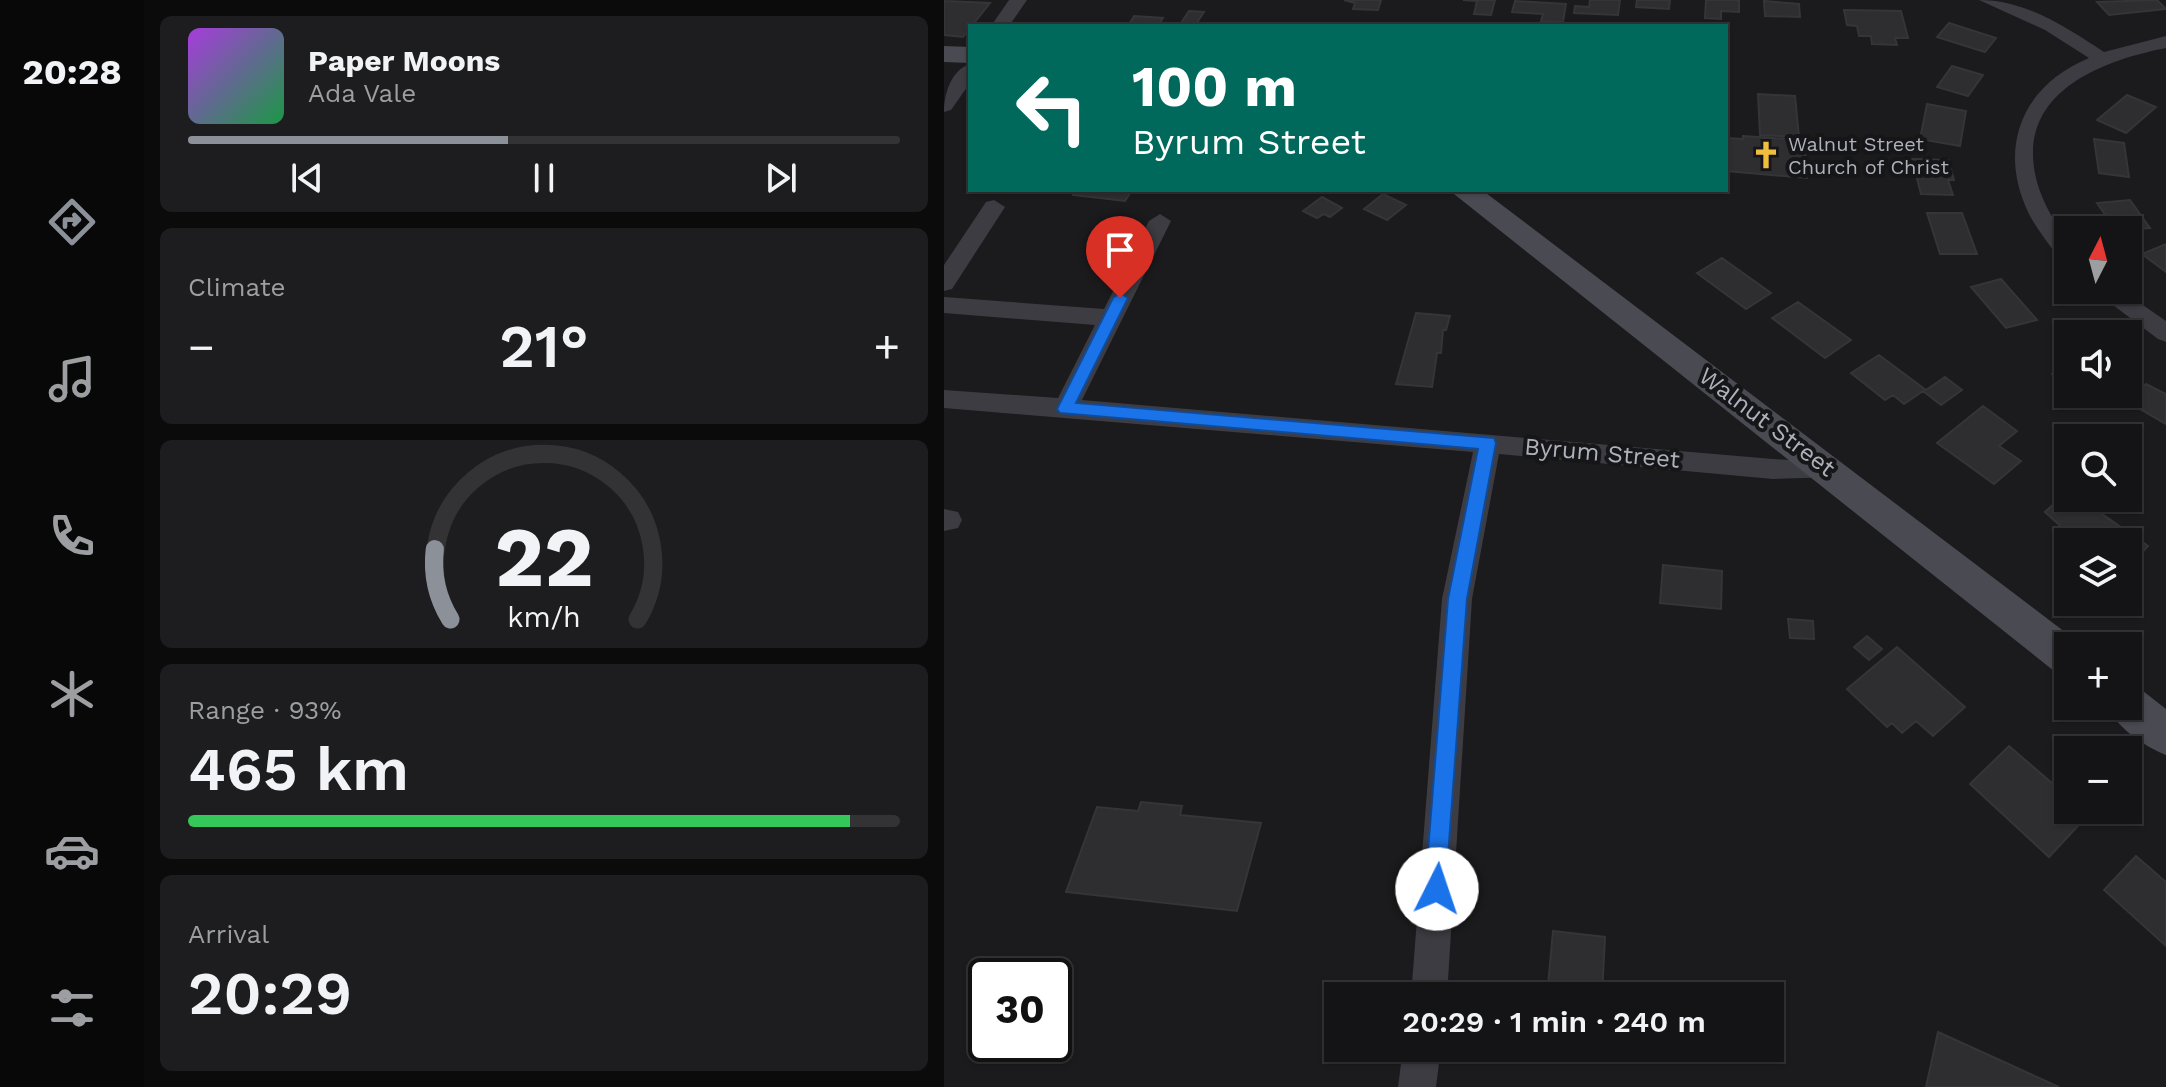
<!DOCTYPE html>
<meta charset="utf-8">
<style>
body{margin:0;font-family:"Work Sans",sans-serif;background:#1d1d1f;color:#f1f3f6;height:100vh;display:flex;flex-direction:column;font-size:30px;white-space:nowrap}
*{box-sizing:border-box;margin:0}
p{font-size:26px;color:#9d9ea1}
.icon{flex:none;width:44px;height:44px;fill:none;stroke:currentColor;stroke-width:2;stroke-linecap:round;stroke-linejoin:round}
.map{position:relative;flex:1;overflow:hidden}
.side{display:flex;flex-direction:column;gap:16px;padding:16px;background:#0b0b0c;width:800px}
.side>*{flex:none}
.hud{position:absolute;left:24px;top:24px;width:760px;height:168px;border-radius:0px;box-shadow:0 2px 6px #0004,0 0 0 2px #333335;background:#00695c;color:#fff;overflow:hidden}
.needle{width:52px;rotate:6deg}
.buttons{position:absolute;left:1110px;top:216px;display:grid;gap:16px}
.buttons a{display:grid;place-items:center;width:88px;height:88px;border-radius:0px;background:#141416;box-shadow:0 2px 6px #0004,0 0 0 2px #333335;font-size:40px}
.speed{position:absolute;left:24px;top:958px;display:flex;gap:16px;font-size:40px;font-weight:700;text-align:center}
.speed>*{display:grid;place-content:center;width:104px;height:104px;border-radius:50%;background:#141416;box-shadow:0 2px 6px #0004,0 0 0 2px #333335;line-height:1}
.speed .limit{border:4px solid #111;border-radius:12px;background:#fff;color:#111}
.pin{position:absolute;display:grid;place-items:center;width:68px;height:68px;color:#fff;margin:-82px -34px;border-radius:50% 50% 50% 0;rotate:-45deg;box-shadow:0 0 8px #0007}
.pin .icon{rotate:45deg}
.me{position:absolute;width:88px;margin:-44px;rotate:4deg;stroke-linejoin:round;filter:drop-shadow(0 0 6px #0008)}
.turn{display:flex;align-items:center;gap:28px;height:168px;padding:0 32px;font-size:36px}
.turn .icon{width:104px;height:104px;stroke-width:2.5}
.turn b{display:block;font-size:56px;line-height:68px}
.big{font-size:60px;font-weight:600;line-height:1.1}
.side .tile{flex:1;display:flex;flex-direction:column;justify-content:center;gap:12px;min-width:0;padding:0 28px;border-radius:12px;background:#1d1d1f}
.side .dial{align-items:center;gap:0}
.dial svg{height:208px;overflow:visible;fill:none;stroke:#333335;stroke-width:7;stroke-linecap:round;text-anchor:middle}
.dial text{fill:#f1f3f6;stroke:none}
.song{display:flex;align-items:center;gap:24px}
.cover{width:96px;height:96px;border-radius:12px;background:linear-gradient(135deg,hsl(280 70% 55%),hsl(140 70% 35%))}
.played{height:8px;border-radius:4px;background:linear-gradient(90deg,#8c9099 45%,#333335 45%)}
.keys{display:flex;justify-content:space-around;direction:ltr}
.heat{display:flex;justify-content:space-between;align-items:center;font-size:44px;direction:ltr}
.charge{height:12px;border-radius:6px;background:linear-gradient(90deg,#34c759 93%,#333335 0)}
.trip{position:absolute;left:380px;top:982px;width:460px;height:80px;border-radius:0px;background:#141416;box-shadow:0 2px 6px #0004,0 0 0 2px #333335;font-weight:600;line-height:80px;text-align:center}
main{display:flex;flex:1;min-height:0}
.menu{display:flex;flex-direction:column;width:144px;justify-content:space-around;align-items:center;background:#080809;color:#9d9ea1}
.menu .icon{width:56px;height:56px}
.menu .current{color:#8c9099}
.menu b{font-size:36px;color:#f1f3f6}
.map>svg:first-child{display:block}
</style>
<main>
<nav class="menu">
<b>20:28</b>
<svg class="icon current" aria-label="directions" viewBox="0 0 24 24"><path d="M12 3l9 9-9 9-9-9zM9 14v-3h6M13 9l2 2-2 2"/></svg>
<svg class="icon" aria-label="music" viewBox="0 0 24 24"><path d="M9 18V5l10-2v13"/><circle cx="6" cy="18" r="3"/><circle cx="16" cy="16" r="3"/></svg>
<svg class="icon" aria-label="phone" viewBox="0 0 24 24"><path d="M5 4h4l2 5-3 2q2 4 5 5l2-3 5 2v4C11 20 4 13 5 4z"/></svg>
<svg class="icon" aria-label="climate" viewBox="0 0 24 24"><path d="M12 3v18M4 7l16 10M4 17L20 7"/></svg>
<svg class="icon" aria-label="car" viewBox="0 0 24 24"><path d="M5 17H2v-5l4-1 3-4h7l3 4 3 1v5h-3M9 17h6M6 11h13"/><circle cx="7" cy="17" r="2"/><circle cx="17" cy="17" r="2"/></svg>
<svg class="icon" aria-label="filters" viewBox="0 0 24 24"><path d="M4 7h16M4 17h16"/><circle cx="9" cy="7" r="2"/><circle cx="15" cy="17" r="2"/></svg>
</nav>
<section class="side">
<div class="tile">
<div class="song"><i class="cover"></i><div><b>Paper Moons</b><p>Ada Vale</p></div></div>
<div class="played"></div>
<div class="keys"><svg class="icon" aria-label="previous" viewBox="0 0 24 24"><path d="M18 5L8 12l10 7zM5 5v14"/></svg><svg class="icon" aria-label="pause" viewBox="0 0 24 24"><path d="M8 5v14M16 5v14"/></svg><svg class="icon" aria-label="next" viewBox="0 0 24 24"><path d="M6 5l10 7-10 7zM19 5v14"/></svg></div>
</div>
<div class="tile"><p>Climate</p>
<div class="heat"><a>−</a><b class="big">21°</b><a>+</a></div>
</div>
<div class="tile dial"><svg viewBox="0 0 100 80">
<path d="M14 69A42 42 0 1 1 86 69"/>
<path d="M14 69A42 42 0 0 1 8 42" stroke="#8c9099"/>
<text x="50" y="56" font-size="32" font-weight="700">22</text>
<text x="50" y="72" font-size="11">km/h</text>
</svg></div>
<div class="tile"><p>Range · 93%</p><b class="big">465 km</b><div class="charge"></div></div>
<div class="tile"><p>Arrival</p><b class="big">20:29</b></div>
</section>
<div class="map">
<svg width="1222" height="1087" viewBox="0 0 1222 1087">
<rect width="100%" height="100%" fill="#1b1b1d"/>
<path fill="#2e2e31" stroke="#353539" stroke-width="2" d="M 0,0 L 1,1 L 46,3 L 19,37 L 0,35 Z
M 400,0 L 437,0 L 434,10 L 409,9 L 411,3 Z
M 519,0 L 551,0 L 547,15 L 530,14 L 533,1 Z
M 646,0 L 676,0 L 674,15 L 630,13 L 631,6 L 645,7 Z
M 693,0 L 726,0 L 725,9 L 692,7 Z
M 762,0 L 795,0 L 795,12 L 777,11 L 777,19 L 761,18 Z
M 1213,0 L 1222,9 L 1165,15 L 1153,2 Z
M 571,1 L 622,4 L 619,22 L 597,21 L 599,14 L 568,12 Z
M 820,1 L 855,4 L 856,17 L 821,16 Z
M 900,10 L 957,11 L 964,38 L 951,38 L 953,45 L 928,44 L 927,36 L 915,36 L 913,26 L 903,25 Z
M 245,11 L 260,12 L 252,24 L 237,23 Z
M 190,16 L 219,18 L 214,26 L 184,26 Z
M 1005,23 L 1052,38 L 1041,52 L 993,37 Z
M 1008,66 L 1039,75 L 1024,96 L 993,87 Z
M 814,94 L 851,96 L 855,137 L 816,135 Z
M 1183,95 L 1212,107 L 1182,133 L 1153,120 Z
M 983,104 L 1022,111 L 1016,146 L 976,139 Z
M 799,136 L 860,140 L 863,178 L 782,171 L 782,138 L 799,139 Z
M 1150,139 L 1180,143 L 1185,177 L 1155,173 Z
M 968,159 L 1004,160 L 1010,180 L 1004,180 L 1009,195 L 977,194 Z
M 132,190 L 188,190 L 181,201 L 129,195 Z
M 439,194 L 462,205 L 443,220 L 420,209 Z
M 378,197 L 398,208 L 386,217 L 380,214 L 373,218 L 359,211 Z
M 1186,200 L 1206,228 L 1172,230 L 1153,203 Z
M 983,213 L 1018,213 L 1033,254 L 996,254 Z
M 1222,244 L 1222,272 L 1198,254 Z
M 778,258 L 827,293 L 802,309 L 753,273 Z
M 1057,279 L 1093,320 L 1062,328 L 1027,287 Z
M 854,302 L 907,340 L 881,358 L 828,318 Z
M 472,313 L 506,316 L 502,330 L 499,330 L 497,353 L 493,353 L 488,387 L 452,384 Z
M 935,355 L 982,390 L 1001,377 L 1018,390 L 997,405 L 979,391 L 960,404 L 949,395 L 941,400 L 907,373 Z
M 1124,361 L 1124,385 L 1108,374 Z
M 1202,384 L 1222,394 L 1222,424 L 1184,402 Z
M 1039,406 L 1073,431 L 1055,446 L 1077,461 L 1050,484 L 993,443 Z
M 1124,491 L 1124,498 L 1135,498 L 1204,546 L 1184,568 L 1184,542 L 1134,542 L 1101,512 Z
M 719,565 L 778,571 L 777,609 L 716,603 Z
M 844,619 L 869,621 L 870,639 L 846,638 Z
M 923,636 L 938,649 L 925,660 L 910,647 Z
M 953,647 L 1021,707 L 989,736 L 972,721 L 958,733 L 948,723 L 943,727 L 903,689 Z
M 1065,746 L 1124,797 L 1124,810 L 1140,810 L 1145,814 L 1105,857 L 1026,784 Z
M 197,802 L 238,806 L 236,815 L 317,823 L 293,911 L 122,892 L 153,807 L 194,811 Z
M 1192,856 L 1222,882 L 1222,946 L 1160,890 Z
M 609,931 L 661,937 L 658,996 L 603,996 Z
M 994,1032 L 1115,1087 L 982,1087 Z"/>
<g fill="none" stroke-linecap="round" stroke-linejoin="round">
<path fill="#3c3c42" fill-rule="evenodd" d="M 65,0 L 83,0 L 65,26 L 47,26 Z
M 1035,0 C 1082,0 1122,27 1160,52 L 1222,36 L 1222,48 C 1156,61 1072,93 1092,178 C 1095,191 1102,207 1109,218 C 1113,224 1121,231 1124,238 C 1126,244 1124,255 1124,263 L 1116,260 C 1106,245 1093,230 1085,214 C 1053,149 1077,86 1145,58 L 1101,30 Z
M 26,64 L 26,83 L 7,110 L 0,112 C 0,94 7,70 26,64 Z
M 50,200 L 61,207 L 8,289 L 0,291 L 0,265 L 42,202 Z
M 216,214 L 227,221 L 138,400 L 829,459 L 894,463 L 898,470 L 894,477 L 829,479 L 555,454 L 528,599 L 503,996 L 467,996 L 498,599 L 529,452 L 0,408 L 0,390 L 114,398 L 151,325 L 0,313 L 0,297 L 160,309 L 205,221 Z
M 1149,290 L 1177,290 L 1222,321 L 1222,342 L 1214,339 Z
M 0,509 L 14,512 L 18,520 L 14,528 L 0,531 Z
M 459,1048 L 497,1048 L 492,1087 L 454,1087 Z"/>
<path fill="#4a4b52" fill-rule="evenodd" d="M 0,46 L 26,47 L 26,63 L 0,62 Z
M 505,190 L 538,190 L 1138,645 L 1124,646 L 1124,676 L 1110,671 Z
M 1184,686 L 1199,691 L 1222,709 L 1222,755 C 1200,746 1173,728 1163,706 L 1184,706 Z"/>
</g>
<path fill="#1a73e8" stroke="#114b97" stroke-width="2" d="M 176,293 L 184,298 L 132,403 L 550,438 L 552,443 L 523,599 L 501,897 L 493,900 L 485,897 L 481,889 L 504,599 L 534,449 L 116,413 L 113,409 L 169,298 Z"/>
<defs>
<symbol id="church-bare" viewBox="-9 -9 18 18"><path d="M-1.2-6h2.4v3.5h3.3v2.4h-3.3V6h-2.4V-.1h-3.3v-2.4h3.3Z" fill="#f1bd3f" stroke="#161618" stroke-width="2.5" paint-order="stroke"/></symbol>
</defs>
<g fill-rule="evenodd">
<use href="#church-bare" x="802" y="135" width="40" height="40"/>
</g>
<g text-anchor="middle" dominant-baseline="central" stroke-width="8" stroke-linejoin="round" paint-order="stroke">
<g font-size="20" fill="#aeb1bc" stroke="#161618" text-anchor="start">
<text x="844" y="144">Walnut Street<tspan x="844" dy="23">Church of Christ</tspan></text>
</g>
<g font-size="24" fill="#aeb1bc" stroke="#161618">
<text transform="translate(823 422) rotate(37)">Walnut Street</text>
<text transform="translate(658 453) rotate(5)">Byrum Street</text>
</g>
</g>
</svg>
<div class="buttons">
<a><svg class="needle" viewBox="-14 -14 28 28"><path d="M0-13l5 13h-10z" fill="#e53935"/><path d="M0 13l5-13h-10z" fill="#9d9ea1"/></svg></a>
<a><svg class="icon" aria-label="sound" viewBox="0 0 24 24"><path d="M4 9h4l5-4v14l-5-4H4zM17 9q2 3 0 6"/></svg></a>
<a><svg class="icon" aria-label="search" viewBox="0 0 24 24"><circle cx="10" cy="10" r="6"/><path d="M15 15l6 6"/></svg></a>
<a><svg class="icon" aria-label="layers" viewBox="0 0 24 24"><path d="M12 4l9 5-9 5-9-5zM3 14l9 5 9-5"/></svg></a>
<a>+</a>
<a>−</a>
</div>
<div class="speed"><div class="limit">30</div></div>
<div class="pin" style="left:176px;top:298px;background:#d93025"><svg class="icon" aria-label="arrive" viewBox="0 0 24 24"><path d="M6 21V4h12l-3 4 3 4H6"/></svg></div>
<svg class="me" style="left:493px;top:889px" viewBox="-20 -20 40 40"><circle r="19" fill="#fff"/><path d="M0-13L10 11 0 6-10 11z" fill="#1a73e8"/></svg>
<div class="trip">20:29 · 1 min · 240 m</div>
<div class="hud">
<div class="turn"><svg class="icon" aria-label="left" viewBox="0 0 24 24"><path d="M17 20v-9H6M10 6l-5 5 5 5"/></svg><div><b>100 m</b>Byrum Street</div></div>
</div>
</div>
</main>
